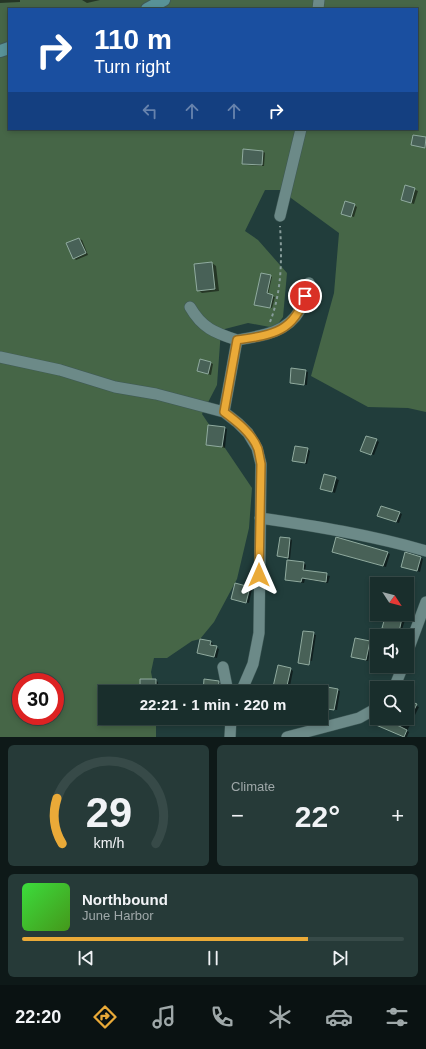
<!DOCTYPE html>
<meta charset="utf-8">
<style>
body{margin:0;font-family:Helvetica,sans-serif;background:#263a38;color:#f1f3f6;height:100vh;display:flex;flex-direction:column;font-size:15px;white-space:nowrap}
*{box-sizing:border-box;margin:0}
p{font-size:13px;color:#9fa8a9}
.icon{flex:none;width:22px;height:22px;fill:none;stroke:currentColor;stroke-width:2;stroke-linecap:round;stroke-linejoin:round}
.map{position:relative;height:737px;overflow:hidden}
.side{display:flex;flex-direction:column;gap:8px;padding:8px;background:#0e1918;flex:1}
.side>*{flex:none}
.guide{position:absolute;left:8px;top:8px;width:410px;height:122px;border-radius:0px;box-shadow:0 2px 6px #0003,0 0 0 1px #374a48;background:#1a4fa0;color:#fff;overflow:hidden}
.needle{width:26px;rotate:126deg}
.tools{position:absolute;left:370px;top:577px;display:grid;gap:8px}
.tools a{display:grid;place-items:center;width:44px;height:44px;border-radius:0px;background:#192e2c;box-shadow:0 2px 6px #0003,0 0 0 1px #374a48;font-size:20px}
.speed{position:absolute;left:12px;top:673px;display:flex;gap:8px;font-size:20px;font-weight:700;text-align:center}
.speed>*{display:grid;place-content:center;width:52px;height:52px;border-radius:50%;background:#192e2c;box-shadow:0 2px 6px #0003,0 0 0 1px #374a48;line-height:1}
.speed .limit{border:6px solid #d22;background:#fff;color:#111}
.pin{position:absolute;display:grid;place-items:center;width:34px;height:34px;color:#fff;margin:-17px;border:2px solid #fff;border-radius:50%;box-shadow:0 1px 4px #0007}
.me{position:absolute;width:44px;margin:-22px;rotate:0deg;stroke-linejoin:round;filter:drop-shadow(0 0 3px #0008)}
.turn{display:flex;align-items:center;gap:14px;height:84px;padding:0 20px;font-size:18px}
.turn .icon{width:52px;height:52px;stroke-width:2.5}
.turn b{display:block;font-size:28px;line-height:34px}
.lanes{display:flex;align-items:center;height:38px;padding:0 20px;background:#0003;justify-content:center;gap:20px;direction:ltr}
.lanes .off{opacity:.35}
.big{font-size:30px;font-weight:600;line-height:1.1}
.side .card{flex:1;display:flex;flex-direction:column;justify-content:center;gap:6px;min-width:0;padding:0 14px;border-radius:6px;background:#263a38}
.side .dial{align-items:center;gap:0}
.dial svg{height:104px;overflow:visible;fill:none;stroke:#374a48;stroke-width:7;stroke-linecap:round;text-anchor:middle}
.dial text{fill:#f1f3f6;stroke:none}
.song{display:flex;align-items:center;gap:12px}
.cover{width:48px;height:48px;border-radius:6px;background:linear-gradient(135deg,hsl(120 70% 55%),hsl(100 70% 35%))}
.played{height:4px;border-radius:2px;background:linear-gradient(90deg,#eaaa38 75%,#374a48 75%)}
.keys{display:flex;justify-content:space-around;direction:ltr}
.heat{display:flex;justify-content:space-between;align-items:center;font-size:22px;direction:ltr}
.side .tiles{flex:1;display:grid;gap:8px;grid-template-columns:1fr 1fr}
.card:last-child{grid-column:span 2}
.trip{position:absolute;left:98px;top:685px;width:230px;height:40px;border-radius:0px;background:#192e2c;box-shadow:0 2px 6px #0003,0 0 0 1px #374a48;font-weight:600;line-height:40px;text-align:center}
.dock{display:flex;height:64px;justify-content:space-around;align-items:center;background:#0a1212;color:#9fa8a9}
.dock .icon{width:28px;height:28px}
.dock .current{color:#eaaa38}
.dock b{font-size:18px;color:#f1f3f6}
.map>svg:first-child{display:block}
</style>
<div class="map">
<svg width="426" height="737" viewBox="0 0 426 737">
<rect width="100%" height="100%" fill="#213d3b"/>
<path fill="#466647" fill-rule="evenodd" d="M 0,0 L 426,0 L 426,412 L 408,408 L 368,407 L 311,376 L 334,293 L 339,233 L 280,190 L 265,190 L 245,231 L 258,240 L 287,273 L 283,317 L 275,328 L 248,323 L 221,330 L 217,385 L 202,414 L 252,488 L 249,528 L 237,579 L 214,622 L 200,639 L 192,641 L 167,658 L 154,658 L 151,672 L 155,692 L 105,692 L 105,718 L 156,718 L 156,737 L 0,737 ZM 9,9 L 417,9 L 417,129 L 9,129 ZM 21,682 L 55,682 L 55,716 L 21,716 Z"/>
<path fill="#0007" d="M 0,0 L 20,0 L 20,2 L 0,3 Z
M 82,0 L 100,0 L 87,3 Z
M 414,136 L 426,138 L 426,148 L 412,145 Z
M 263,151 L 265,153 L 264,166 L 246,165 L 243,163 Z
M 406,186 L 418,191 L 414,204 L 405,201 Z
M 354,205 L 357,207 L 354,217 L 344,214 Z
M 79,239 L 82,240 L 88,255 L 76,260 L 74,258 L 68,244 Z
M 212,263 L 216,266 L 219,291 L 202,293 L 198,290 Z
M 270,276 L 272,277 L 268,295 L 275,297 L 272,308 L 257,305 Z
M 211,363 L 213,364 L 211,375 L 198,371 Z
M 305,371 L 308,372 L 307,385 L 293,384 L 291,383 Z
M 224,428 L 227,429 L 225,448 L 207,444 Z
M 376,440 L 379,442 L 374,455 L 364,452 Z
M 307,449 L 310,451 L 307,464 L 293,460 Z
M 324,475 L 339,480 L 335,493 L 321,488 Z
M 399,513 L 402,514 L 399,523 L 379,516 Z
M 290,539 L 292,540 L 290,559 L 281,557 L 279,556 Z
M 336,553 L 387,553 L 390,554 L 386,567 Z
M 421,558 L 423,559 L 420,572 L 402,566 Z
M 304,563 L 306,565 L 305,571 L 330,576 L 328,583 L 305,579 L 304,583 L 286,580 Z
M 250,588 L 252,589 L 249,603 L 235,600 Z
M 387,615 L 405,620 L 401,633 L 383,628 Z
M 307,632 L 316,635 L 312,661 L 308,660 Z
M 211,642 L 213,644 L 213,646 L 219,649 L 217,658 L 198,653 Z
M 369,642 L 372,643 L 368,661 L 352,656 Z
M 290,669 L 293,671 L 289,691 L 274,687 Z
M 155,680 L 158,682 L 158,692 L 141,692 Z
M 218,682 L 221,684 L 220,692 L 196,692 L 197,685 L 205,686 Z
M 323,687 L 340,691 L 337,710 L 321,708 Z
M 407,701 L 419,707 L 407,731 L 409,732 L 407,737 L 403,737 L 378,724 L 396,725 L 399,718 L 407,718 Z"/>
<path fill="#486157" stroke="#90ab9f" d="M 413,135 L 426,137 L 425,148 L 411,145 Z
M 243,149 L 263,151 L 262,165 L 242,164 Z
M 405,185 L 415,188 L 411,203 L 401,200 Z
M 345,201 L 355,204 L 351,217 L 341,214 Z
M 79,238 L 86,253 L 73,259 L 66,243 Z
M 212,262 L 215,289 L 197,291 L 194,264 Z
M 261,273 L 271,275 L 267,293 L 273,295 L 270,308 L 254,305 Z
M 200,359 L 211,362 L 208,374 L 197,371 Z
M 291,368 L 306,370 L 304,385 L 290,383 Z
M 208,425 L 225,427 L 222,447 L 206,445 Z
M 366,436 L 377,439 L 371,455 L 360,451 Z
M 295,446 L 308,448 L 305,463 L 292,461 Z
M 324,474 L 336,477 L 332,492 L 320,489 Z
M 381,506 L 400,512 L 396,522 L 377,516 Z
M 280,537 L 290,538 L 288,558 L 277,556 Z
M 336,537 L 388,552 L 383,566 L 332,552 Z
M 405,552 L 421,557 L 417,571 L 401,567 Z
M 287,560 L 304,562 L 303,570 L 327,573 L 326,582 L 302,578 L 301,582 L 285,580 Z
M 235,583 L 250,587 L 246,603 L 231,599 Z
M 386,614 L 402,618 L 399,632 L 382,628 Z
M 303,631 L 314,632 L 309,665 L 298,663 Z
M 355,638 L 370,641 L 366,660 L 351,657 Z
M 200,639 L 211,641 L 210,645 L 217,646 L 214,657 L 197,653 Z
M 278,665 L 291,668 L 286,690 L 273,687 Z
M 140,679 L 156,679 L 156,692 L 140,692 Z
M 204,679 L 219,681 L 218,692 L 203,692 Z
M 322,686 L 338,689 L 334,710 L 321,708 Z
M 407,700 L 417,704 L 407,724 Z
M 380,718 L 383,718 L 407,730 L 404,737 L 376,725 Z"/>
<g fill="none" stroke-linecap="round" stroke-linejoin="round">
<defs>
<path id="street" d="M 318,9 L 319,0
M 280,216 L 301,129
M 190,307 C 202,328 215,333 237,340
M 0,357 L 60,370 L 115,387 L 156,394 L 224,412 L 238,423 L 248,433 L 257,448 L 261,464 L 259,633 L 253,664 L 241,692
M 224,412 L 237,340 C 261,336 287,333 300,310 C 305,302 306,291 309,283
M 260,518 C 316,526 371,535 426,551
M 407,653 L 426,602
M 223,667 L 228,692
M 394,688 L 403,666
M 230,737 L 231,718
M 287,737 L 359,718 L 377,708"/>
<path id="secondary" d="M 147,9 L 164,0
M 0,51 L 9,48"/>
</defs>
<use href="#street" stroke="#3f5957" stroke-width="12"/>
<use href="#secondary" stroke="#3f5957" stroke-width="14"/>
<path stroke="#889d9b" stroke-width="2" stroke-dasharray="3 3" stroke-linecap="butt" d="M 270,322 C 282,291 282,258 280,226"/>
<use href="#street" stroke="#6c8a88" stroke-width="11"/>
<use href="#secondary" stroke="#589297" stroke-width="12"/>
</g>
<g fill="none" stroke-linecap="round" stroke-linejoin="round">
<defs>
<path id="route" d="M 259,575 L 261,464 C 260,459 259,453 258,449 C 252,433 236,421 224,412 L 237,340 C 270,335 294,333 305,296"/>
</defs>
<use href="#route" stroke="#986e24" stroke-width="10"/>
<use href="#route" stroke="#eaaa38" stroke-width="7"/>
</g>
</svg>
<div class="tools">
<a><svg class="needle" viewBox="-14 -14 28 28"><path d="M0-13l5 13h-10z" fill="#e53935"/><path d="M0 13l5-13h-10z" fill="#9fa8a9"/></svg></a>
<a><svg class="icon" aria-label="sound" viewBox="0 0 24 24"><path d="M4 9h4l5-4v14l-5-4H4zM17 9q2 3 0 6"/></svg></a>
<a><svg class="icon" aria-label="search" viewBox="0 0 24 24"><circle cx="10" cy="10" r="6"/><path d="M15 15l6 6"/></svg></a>
</div>
<div class="speed"><div class="limit">30</div></div>
<div class="pin" style="left:305px;top:296px;background:#d93025"><svg class="icon" aria-label="arrive" viewBox="0 0 24 24"><path d="M6 21V4h12l-3 4 3 4H6"/></svg></div>
<svg class="me" style="left:259px;top:575px" viewBox="-20 -20 40 40"><path d="M0-17L14 15 0 8-14 15z" fill="#eaaa38" stroke="#fff" stroke-width="4"/></svg>
<div class="trip">22:21 · 1 min · 220 m</div>
<div class="guide">
<div class="turn"><svg class="icon" aria-label="right" viewBox="0 0 24 24"><path d="M7 20v-9h11M14 6l5 5-5 5"/></svg><div><b>110 m</b>Turn right</div></div>
<div class="lanes"><svg class="icon off" aria-label="left" viewBox="0 0 24 24"><path d="M17 20v-9H6M10 6l-5 5 5 5"/></svg><svg class="icon off" aria-label="ahead" viewBox="0 0 24 24"><path d="M12 20V5M6 11l6-6 6 6"/></svg><svg class="icon off" aria-label="ahead" viewBox="0 0 24 24"><path d="M12 20V5M6 11l6-6 6 6"/></svg><svg class="icon" aria-label="right" viewBox="0 0 24 24"><path d="M7 20v-9h11M14 6l5 5-5 5"/></svg></div>
</div>
</div>
<section class="side">
<div class="tiles">
<div class="card dial"><svg viewBox="0 0 100 80">
<path d="M14 69A42 42 0 1 1 86 69"/>
<path d="M14 69A42 42 0 0 1 10 34" stroke="#eaaa38"/>
<text x="50" y="56" font-size="32" font-weight="700">29</text>
<text x="50" y="72" font-size="11">km/h</text>
</svg></div>
<div class="card"><p>Climate</p>
<div class="heat"><a>−</a><b class="big">22°</b><a>+</a></div>
</div>
<div class="card">
<div class="song"><i class="cover"></i><div><b>Northbound</b><p>June Harbor</p></div></div>
<div class="played"></div>
<div class="keys"><svg class="icon" aria-label="previous" viewBox="0 0 24 24"><path d="M18 5L8 12l10 7zM5 5v14"/></svg><svg class="icon" aria-label="pause" viewBox="0 0 24 24"><path d="M8 5v14M16 5v14"/></svg><svg class="icon" aria-label="next" viewBox="0 0 24 24"><path d="M6 5l10 7-10 7zM19 5v14"/></svg></div>
</div>
</div>
</section>
<nav class="dock">
<b>22:20</b>
<svg class="icon current" aria-label="directions" viewBox="0 0 24 24"><path d="M12 3l9 9-9 9-9-9zM9 14v-3h6M13 9l2 2-2 2"/></svg>
<svg class="icon" aria-label="music" viewBox="0 0 24 24"><path d="M9 18V5l10-2v13"/><circle cx="6" cy="18" r="3"/><circle cx="16" cy="16" r="3"/></svg>
<svg class="icon" aria-label="phone" viewBox="0 0 24 24"><path d="M5 4h4l2 5-3 2q2 4 5 5l2-3 5 2v4C11 20 4 13 5 4z"/></svg>
<svg class="icon" aria-label="climate" viewBox="0 0 24 24"><path d="M12 3v18M4 7l16 10M4 17L20 7"/></svg>
<svg class="icon" aria-label="car" viewBox="0 0 24 24"><path d="M5 17H2v-5l4-1 3-4h7l3 4 3 1v5h-3M9 17h6M6 11h13"/><circle cx="7" cy="17" r="2"/><circle cx="17" cy="17" r="2"/></svg>
<svg class="icon" aria-label="filters" viewBox="0 0 24 24"><path d="M4 7h16M4 17h16"/><circle cx="9" cy="7" r="2"/><circle cx="15" cy="17" r="2"/></svg>
</nav>
